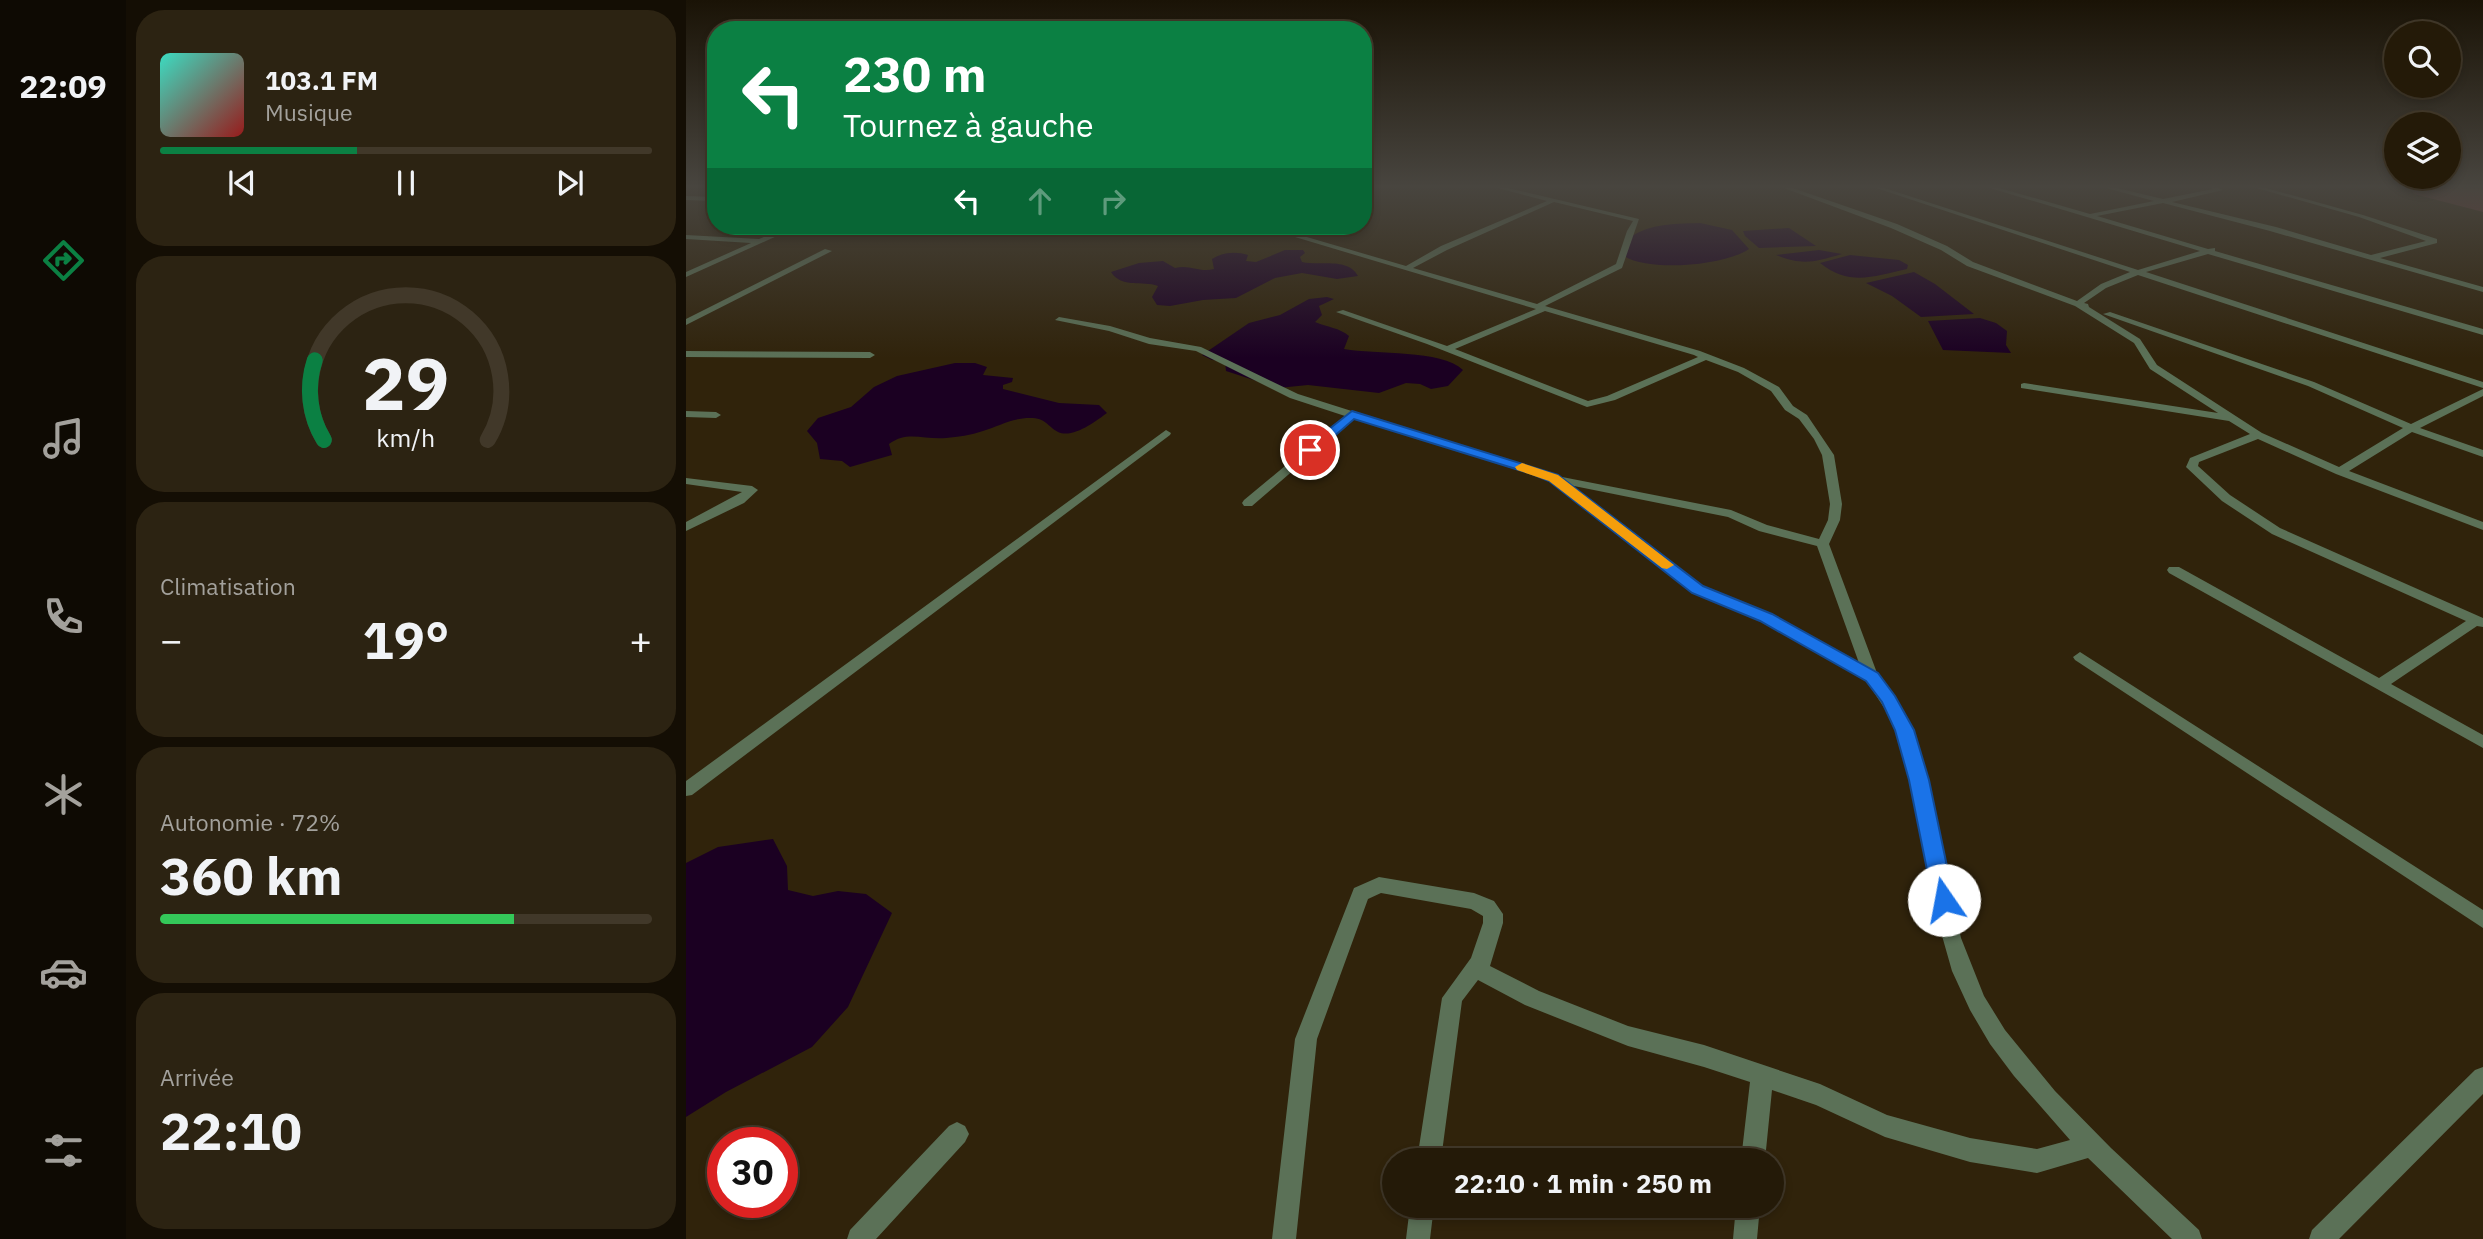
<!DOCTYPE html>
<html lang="fr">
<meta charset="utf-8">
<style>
body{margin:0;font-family:"IBM Plex Sans",sans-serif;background:#2c2312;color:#f1f3f6;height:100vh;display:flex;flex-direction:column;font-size:26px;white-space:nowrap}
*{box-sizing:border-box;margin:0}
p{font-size:23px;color:#a3a19c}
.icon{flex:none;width:38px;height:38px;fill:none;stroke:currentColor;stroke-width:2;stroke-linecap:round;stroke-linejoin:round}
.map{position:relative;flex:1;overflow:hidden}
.sheet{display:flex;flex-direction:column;gap:10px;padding:10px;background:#140e04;width:560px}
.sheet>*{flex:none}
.banner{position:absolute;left:21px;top:21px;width:665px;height:214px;border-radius:28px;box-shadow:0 4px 10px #0003,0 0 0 2px #413829;background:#0b8043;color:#fff;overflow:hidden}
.fabs{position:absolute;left:1698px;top:21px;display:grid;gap:14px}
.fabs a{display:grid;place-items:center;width:77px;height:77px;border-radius:50%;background:#241a08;box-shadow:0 4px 10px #0003,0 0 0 2px #413829;font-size:35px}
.speed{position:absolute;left:21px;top:1127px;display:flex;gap:14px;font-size:35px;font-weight:700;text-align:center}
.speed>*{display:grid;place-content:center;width:91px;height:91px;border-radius:50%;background:#241a08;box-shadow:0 4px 10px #0003,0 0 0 2px #413829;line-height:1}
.speed .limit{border:10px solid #d22;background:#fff;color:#111}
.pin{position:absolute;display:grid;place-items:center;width:60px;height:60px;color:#fff;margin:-30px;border:4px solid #fff;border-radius:50%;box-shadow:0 2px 7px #0007}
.me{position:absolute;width:77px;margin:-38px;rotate:348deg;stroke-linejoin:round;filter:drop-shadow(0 0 5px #0008)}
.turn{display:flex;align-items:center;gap:24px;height:147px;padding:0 21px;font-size:32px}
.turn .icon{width:91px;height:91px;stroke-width:2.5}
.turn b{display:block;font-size:49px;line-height:60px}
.lanes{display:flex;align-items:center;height:66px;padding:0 21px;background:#0003;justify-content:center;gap:35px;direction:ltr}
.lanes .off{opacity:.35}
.big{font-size:52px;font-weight:800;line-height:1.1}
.sheet .card{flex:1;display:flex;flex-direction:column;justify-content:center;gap:10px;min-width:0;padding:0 24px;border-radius:28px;background:#2c2312}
.sheet .dial{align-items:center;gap:0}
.dial svg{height:182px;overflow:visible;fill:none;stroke:#413829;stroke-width:7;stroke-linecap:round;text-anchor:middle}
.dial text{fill:#f1f3f6;stroke:none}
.song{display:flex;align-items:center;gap:21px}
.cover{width:84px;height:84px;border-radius:10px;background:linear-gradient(135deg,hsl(170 70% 55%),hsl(0 70% 35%))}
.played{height:7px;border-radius:4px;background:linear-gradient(90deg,#0b8043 40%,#413829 40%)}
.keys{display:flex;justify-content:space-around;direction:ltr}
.heat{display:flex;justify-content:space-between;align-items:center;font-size:38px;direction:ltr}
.charge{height:10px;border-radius:5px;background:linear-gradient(90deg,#34c759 72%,#413829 0)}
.trip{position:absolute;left:696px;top:1148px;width:402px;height:70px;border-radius:35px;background:#241a08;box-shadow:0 4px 10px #0003,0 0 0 2px #413829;font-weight:800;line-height:70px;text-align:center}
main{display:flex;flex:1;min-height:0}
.tabs{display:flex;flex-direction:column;width:126px;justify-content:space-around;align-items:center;background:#0e0a03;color:#a3a19c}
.tabs .icon{width:49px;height:49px}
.tabs .current{color:#0b8043}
.tabs b{font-size:32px;color:#f1f3f6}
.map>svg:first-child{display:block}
</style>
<main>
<nav class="tabs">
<b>22:09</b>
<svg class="icon current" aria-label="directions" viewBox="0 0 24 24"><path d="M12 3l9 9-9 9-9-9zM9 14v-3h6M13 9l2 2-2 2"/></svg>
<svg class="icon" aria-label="music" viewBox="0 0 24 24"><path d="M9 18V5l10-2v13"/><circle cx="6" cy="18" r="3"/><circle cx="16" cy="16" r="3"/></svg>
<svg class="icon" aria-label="phone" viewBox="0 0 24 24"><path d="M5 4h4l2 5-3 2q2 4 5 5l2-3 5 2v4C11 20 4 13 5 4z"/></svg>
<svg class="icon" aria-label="climate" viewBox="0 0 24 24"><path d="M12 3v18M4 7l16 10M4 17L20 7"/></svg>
<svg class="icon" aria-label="car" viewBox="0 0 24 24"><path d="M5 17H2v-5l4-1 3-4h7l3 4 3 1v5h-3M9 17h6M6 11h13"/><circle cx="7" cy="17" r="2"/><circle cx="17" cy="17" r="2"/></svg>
<svg class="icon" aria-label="filters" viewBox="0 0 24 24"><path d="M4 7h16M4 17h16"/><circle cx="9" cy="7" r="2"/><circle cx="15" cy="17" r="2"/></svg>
</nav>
<section class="sheet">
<div class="card">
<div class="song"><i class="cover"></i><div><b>103.1 FM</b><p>Musique</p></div></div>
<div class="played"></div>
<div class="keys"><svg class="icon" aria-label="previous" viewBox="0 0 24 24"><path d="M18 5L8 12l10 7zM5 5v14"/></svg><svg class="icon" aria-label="pause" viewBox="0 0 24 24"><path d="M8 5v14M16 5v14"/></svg><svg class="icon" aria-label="next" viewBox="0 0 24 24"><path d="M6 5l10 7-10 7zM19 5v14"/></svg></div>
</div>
<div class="card dial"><svg viewBox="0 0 100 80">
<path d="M14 69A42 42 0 1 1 86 69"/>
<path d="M14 69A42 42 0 0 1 10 34" stroke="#0b8043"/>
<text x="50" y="56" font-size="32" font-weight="700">29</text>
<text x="50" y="72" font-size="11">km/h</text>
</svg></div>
<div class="card"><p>Climatisation</p>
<div class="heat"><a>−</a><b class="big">19°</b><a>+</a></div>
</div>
<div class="card"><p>Autonomie · 72%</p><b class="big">360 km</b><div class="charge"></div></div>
<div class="card"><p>Arrivée</p><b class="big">22:10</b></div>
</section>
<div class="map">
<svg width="1797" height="1239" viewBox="0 0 1797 1239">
<rect width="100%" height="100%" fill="#30230b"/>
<path fill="#713738" d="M 1724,185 L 1797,185 L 1797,212 L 1728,194 Z"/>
<path fill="#1b0022" d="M 1014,223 L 1046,230 L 1063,249 C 1038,266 962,272 938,256 L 939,241 C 962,223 985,224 1014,223 Z
M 1103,228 L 1130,246 L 1073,248 L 1059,236 L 1057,231 Z
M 599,250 L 617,250 L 619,253 L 614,257 L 616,262 C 634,266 662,257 672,276 L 651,279 L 616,273 L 589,278 L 550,298 L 517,300 L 484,306 L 471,305 L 466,297 L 472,286 C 456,280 436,289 425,272 L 453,263 L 477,261 L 489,268 C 504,264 513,273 528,269 L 526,259 C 537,252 550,251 562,255 L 560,261 L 570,262 Z
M 1133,250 L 1156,254 C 1128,262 1117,266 1090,255 Z
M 1164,255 L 1213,260 L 1222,265 L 1221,269 C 1188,276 1164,287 1134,263 Z
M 1228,272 L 1249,284 L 1288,314 L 1235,317 L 1206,296 L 1180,283 Z
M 641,297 L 648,299 L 633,306 L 636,315 L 629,322 C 641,327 654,328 663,336 L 658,349 C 690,355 755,349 777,370 L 762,386 L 745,389 L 734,384 L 720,383 L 693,393 L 622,385 L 592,388 L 540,371 L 539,361 L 526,360 L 516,355 L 563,323 L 594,315 L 623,299 Z
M 1294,318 L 1310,323 L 1321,331 L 1320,345 L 1325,353 L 1257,350 L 1242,321 Z
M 269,363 L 289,363 L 301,367 L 297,375 L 327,378 L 326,382 L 317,385 L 317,389 L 373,403 L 413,405 L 421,413 C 410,421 387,439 372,432 C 361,426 360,418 344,418 C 326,418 313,426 297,431 C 285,435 272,437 260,438 C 238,440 221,430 203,444 L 206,455 L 164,467 L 156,461 L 134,459 L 131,443 L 121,431 L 132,418 L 165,407 L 188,387 L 211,376 Z
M 87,839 L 101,866 L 102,890 L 127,896 L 152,891 L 180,894 L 206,913 L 162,1007 L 126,1047 L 40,1092 L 0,1117 L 0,863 L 32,847 Z"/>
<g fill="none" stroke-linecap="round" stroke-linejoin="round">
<path fill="#5b7157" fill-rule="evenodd" d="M 800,185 L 809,185 L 953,219 L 936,268 L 859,306 L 1014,351 L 1058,368 L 1093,387 L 1107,406 L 1121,415 L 1148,455 L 1156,504 L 1154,520 L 1143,544 L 1191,673 L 1227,732 L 1246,800 L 1275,938 L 1298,996 L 1319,1030 L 1369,1091 L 1425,1148 L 1513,1230 L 1516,1239 L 1486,1239 L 1402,1158 L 1351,1173 L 1284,1162 L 1199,1137 L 1130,1105 L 1086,1090 L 1079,1160 L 1055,1160 L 1064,1082 L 1018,1067 L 942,1046 L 839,1005 L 792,980 L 776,1001 L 755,1160 L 731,1160 L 756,998 L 785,958 L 797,923 L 797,916 L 785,909 L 695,893 L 682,899 L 631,1039 L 610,1239 L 586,1239 L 609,1039 L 668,888 L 693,877 L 788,893 L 808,901 L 817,914 L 817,923 L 804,966 L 853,991 L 942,1026 L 1018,1045 L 1134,1084 L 1201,1115 L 1284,1138 L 1351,1149 L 1384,1140 L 1328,1076 L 1304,1044 L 1284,1010 L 1266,971 L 1247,904 L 1228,800 L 1211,732 L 1204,717 L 1180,680 L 1075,620 L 1007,593 L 863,480 L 668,418 L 566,506 L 558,506 L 556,503 L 558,500 L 659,416 L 604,398 L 510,351 L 463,344 L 423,331 L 369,320 L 373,317 L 424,326 L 464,338 L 515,347 L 612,394 L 871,476 L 1045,510 L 1081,525 L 1133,539 L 1142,520 L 1144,504 L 1136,455 L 1128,439 L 1113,419 L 1099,410 L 1085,391 L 1052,372 L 1020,360 L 929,400 L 901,407 L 741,344 L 650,312 L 657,310 L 761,346 L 850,309 L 572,226 L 583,226 L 720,266 L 755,246 L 861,201 ZM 868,202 L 947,221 L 941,231 L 930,264 L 851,304 L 727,268 L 761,250 ZM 859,311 L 1008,355 L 1012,357 L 921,396 L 902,401 L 769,349 ZM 883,485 L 1042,517 L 1073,531 L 1131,546 L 1173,663 L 1085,614 L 1017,587 Z
M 1090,185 L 1098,185 L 1211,224 L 1261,246 L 1287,262 L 1391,301 L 1415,284 L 1444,272 L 1181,185 L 1189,185 L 1452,270 L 1514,251 L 1294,185 L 1303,185 L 1404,214 L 1468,201 L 1409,185 L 1418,185 L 1477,199 L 1527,189 L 1518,185 L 1526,185 L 1537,190 L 1486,202 L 1590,227 L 1685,255 L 1740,241 L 1673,217 L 1560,185 L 1569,185 L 1677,215 L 1751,239 L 1751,243 L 1694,258 L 1797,287 L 1797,292 L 1584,231 L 1477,203 L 1411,216 L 1522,249 L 1529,248 L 1529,251 L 1797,329 L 1797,335 L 1522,254 L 1460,272 L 1797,382 L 1797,388 L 1452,275 L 1420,288 L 1398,303 L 1402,304 L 1403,307 L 1454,339 L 1471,365 L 1576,433 L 1653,467 L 1717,428 L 1622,386 L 1417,314 L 1424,312 L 1628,382 L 1725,424 L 1797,389 L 1797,396 L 1734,428 L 1797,450 L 1797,457 L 1726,432 L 1663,471 L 1797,522 L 1797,530 L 1650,474 L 1572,439 L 1513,462 L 1512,466 L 1544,495 L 1594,528 L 1797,618 L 1797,627 L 1791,626 L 1705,684 L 1797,735 L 1797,748 L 1483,573 L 1481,570 L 1483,567 L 1493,567 L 1693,678 L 1780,621 L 1586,534 L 1536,501 L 1500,467 L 1504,458 L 1564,434 L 1543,421 L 1335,388 L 1335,384 L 1338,383 L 1532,413 L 1464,369 L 1448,343 L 1389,306 L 1281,266 L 1255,250 L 1205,228 Z
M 0,196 L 30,197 L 30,201 L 0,200 Z
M 104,226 L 113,226 L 0,277 L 0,272 L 65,243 L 0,239 L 0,235 L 73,239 Z
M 139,249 L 146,251 L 0,325 L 0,319 Z
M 0,351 L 184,352 L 189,355 L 184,358 L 0,357 Z
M 0,411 L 30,412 L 35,415 L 30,418 L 0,417 Z
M 480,430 L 485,433 L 484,435 L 6,795 L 0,796 L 0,781 Z
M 0,478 L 66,486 L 72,490 L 58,503 L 0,531 L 0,522 L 56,492 L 0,484 Z
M 1394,652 L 1797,910 L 1797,928 L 1389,660 L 1387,657 Z
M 1797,1067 L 1797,1094 L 1653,1239 L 1623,1239 L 1626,1230 L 1789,1070 Z
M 271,1122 L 279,1126 L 283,1134 L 279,1142 L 190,1239 L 161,1239 L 164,1230 L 263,1126 Z
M 724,1206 L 748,1206 L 744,1239 L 720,1239 Z
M 1050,1206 L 1074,1206 L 1071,1239 L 1047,1239 Z"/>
</g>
<linearGradient id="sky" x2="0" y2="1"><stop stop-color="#1a1306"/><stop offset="0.52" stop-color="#48453f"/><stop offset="1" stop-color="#48453f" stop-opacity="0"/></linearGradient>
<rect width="1797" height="358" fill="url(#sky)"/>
<path fill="#1a73e8" stroke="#114b97" stroke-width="2" d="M 666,411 L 872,475 L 1017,586 L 1086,614 L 1192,673 L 1209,696 L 1228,730 L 1243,780 L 1268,900 L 1265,907 L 1258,909 L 1250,907 L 1247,900 L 1223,780 L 1209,730 L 1196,702 L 1180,681 L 1074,621 L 1006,593 L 863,481 L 846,474 L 668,419 L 629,453 L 620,453 L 620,447 Z"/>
<path fill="#f59e0b" d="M 836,463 L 872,475 L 988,565 L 981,569 L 976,568 L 863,481 L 831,470 L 829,467 Z"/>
</svg>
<div class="fabs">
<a><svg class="icon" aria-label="search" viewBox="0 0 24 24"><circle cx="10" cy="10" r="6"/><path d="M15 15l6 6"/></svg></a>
<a><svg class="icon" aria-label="layers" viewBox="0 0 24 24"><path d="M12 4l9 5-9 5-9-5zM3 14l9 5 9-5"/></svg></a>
</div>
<div class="speed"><div class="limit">30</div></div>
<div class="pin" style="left:624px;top:450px;background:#d93025"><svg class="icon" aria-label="arrive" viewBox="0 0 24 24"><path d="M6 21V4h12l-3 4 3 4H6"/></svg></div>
<svg class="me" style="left:1258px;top:900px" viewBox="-20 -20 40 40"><circle r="19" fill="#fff"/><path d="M0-13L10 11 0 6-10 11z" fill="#1a73e8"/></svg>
<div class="trip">22:10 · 1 min · 250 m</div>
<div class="banner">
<div class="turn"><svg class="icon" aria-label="left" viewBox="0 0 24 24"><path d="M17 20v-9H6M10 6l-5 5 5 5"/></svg><div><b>230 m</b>Tournez à gauche</div></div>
<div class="lanes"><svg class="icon" aria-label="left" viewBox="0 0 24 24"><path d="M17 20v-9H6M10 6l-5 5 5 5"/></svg><svg class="icon off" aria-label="ahead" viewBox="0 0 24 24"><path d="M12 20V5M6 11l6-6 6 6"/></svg><svg class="icon off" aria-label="right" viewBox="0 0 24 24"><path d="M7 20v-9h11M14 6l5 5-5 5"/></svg></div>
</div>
</div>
</main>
